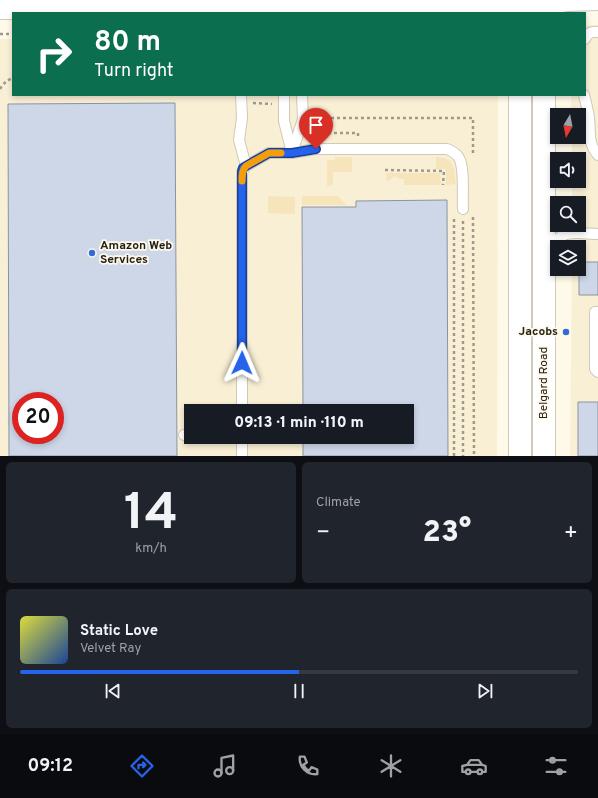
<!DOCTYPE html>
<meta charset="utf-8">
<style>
body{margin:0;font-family:Overpass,sans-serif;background:#20242c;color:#f1f3f6;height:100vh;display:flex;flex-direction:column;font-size:15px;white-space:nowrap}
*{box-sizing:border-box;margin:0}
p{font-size:13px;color:#9ea1a6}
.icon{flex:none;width:22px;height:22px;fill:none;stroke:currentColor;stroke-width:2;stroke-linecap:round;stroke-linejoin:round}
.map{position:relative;height:456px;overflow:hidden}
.panel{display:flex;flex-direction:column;gap:6px;padding:6px;background:#0d0f14;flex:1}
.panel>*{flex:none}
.hud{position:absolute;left:12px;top:12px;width:574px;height:84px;border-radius:0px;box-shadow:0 2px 6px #0003;background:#0b6e4f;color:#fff;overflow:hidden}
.needle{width:26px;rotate:190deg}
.tools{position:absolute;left:550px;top:108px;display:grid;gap:8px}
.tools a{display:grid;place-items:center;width:36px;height:36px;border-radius:0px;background:#171b24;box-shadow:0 2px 6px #0003;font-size:20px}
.speed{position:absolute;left:12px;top:392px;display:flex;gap:8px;font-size:20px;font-weight:700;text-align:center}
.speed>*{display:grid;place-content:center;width:52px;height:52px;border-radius:50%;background:#171b24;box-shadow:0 2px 6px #0003;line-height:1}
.speed .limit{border:6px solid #d22;background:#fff;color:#111}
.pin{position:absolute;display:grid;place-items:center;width:34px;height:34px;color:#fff;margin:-41px -17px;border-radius:50% 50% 50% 0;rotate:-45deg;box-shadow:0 0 4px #0007}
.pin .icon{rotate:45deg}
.me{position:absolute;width:44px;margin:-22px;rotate:1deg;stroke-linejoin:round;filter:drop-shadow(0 0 3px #0008)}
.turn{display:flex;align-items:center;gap:14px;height:84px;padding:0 16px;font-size:18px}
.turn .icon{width:52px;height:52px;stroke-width:2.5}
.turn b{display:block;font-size:28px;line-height:34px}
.big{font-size:30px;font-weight:800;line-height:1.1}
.panel .widget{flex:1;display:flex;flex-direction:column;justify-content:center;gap:6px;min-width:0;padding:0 14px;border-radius:6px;background:#20242c}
.panel .dial{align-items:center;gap:0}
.dial b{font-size:52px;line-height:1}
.song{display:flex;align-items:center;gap:12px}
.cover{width:48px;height:48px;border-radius:6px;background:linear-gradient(135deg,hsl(60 70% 55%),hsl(220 70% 35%))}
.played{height:4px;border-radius:2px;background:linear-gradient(90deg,#2563eb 50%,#363941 50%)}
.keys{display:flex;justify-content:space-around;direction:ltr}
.heat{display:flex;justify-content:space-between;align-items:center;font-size:22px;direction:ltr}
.panel .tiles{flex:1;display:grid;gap:6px;grid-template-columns:1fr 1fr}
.widget:last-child{grid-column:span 2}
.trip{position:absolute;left:184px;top:404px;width:230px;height:40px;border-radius:0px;background:#171b24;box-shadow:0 2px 6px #0003;font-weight:800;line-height:40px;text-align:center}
.menu{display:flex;height:64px;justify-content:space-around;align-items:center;background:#090b0e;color:#9ea1a6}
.menu .icon{width:28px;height:28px}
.menu .selected{color:#2563eb}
.menu b{font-size:18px;color:#f1f3f6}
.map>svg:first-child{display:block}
</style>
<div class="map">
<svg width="598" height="456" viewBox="0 0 598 456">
<rect width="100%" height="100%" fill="#fef9e9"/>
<path fill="#f9efd5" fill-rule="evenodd" d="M 585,25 L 598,25 L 598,456 L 570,456 L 572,269 L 579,269 L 579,247 L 572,247 L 572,225 L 579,225 L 579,203 L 572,203 L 572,181 L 579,181 L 579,159 L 572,159 L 572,137 L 579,137 L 579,115 L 571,115 L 571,95 L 585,95 Z
M 0,39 L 13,39 L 13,95 L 498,95 L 497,456 L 0,456 ZM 21,401 L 55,401 L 55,435 L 21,435 ZM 191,411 L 407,411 L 407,437 L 191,437 Z"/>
<path fill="#f6e5bb" d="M 335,157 L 351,157 L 352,159 L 352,172 L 333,172 L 333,185 L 327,186 L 327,160 L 335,160 Z
M 436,157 C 455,157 454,169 456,184 L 446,185 L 446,169 L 436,169 Z
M 386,173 L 440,173 L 441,185 L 404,185 L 404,179 L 400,179 L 394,176 L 389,181 L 386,181 Z
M 268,196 L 295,197 L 295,214 L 268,213 Z
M 302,196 L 338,196 L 346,205 L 302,205 Z"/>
<path fill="#cdd7e8" stroke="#8a93a3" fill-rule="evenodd" d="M 175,103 L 177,456 L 9,456 L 8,104 ZM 21,401 L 55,401 L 55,435 L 21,435 Z
M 447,200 L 448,456 L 303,456 L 303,437 L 407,437 L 407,411 L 303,411 L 302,207 L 356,207 L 356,201 Z
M 579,262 L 598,262 L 598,295 L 579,295 Z
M 578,402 L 598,402 L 598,456 L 578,456 Z"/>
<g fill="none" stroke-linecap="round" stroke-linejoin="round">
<defs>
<path id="service" d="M 585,39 C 587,33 592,31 598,32
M 241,95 L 242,118 L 239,140 L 246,166 C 242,169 242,173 242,178 L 242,411
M 284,95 L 284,121 L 292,153 L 303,119 L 302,95
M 584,95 C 586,103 588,110 589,118 C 591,132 587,142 598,155
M 246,166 L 269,153 L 292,153 L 316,149 L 447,149 C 452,151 457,154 459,158 C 465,168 462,197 463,209
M 547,251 C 562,228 574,233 598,234
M 598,312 L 595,312 L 595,369 L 598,372
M 184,435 L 191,435
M 242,437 L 242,456"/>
<path id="minor" d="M 544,5 L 568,1 L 597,0"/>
<path id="tertiary" d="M 0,8 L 377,11 L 482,10 L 520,5 L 544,5"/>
<path id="secondary" d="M 520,0 L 520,13
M 544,0 L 544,13
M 544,95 L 544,456
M 520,456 L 520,95"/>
</defs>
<use href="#service" stroke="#d0c9b7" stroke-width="12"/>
<use href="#minor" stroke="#d0c9b7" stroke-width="22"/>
<use href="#tertiary" stroke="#d0c9b7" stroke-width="24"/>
<use href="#secondary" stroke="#d0c9b7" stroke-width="24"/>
<path stroke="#9e9a8e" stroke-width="2.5" stroke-dasharray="3 3" stroke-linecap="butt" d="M 0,34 L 13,34
M 0,89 C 3,84 7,80 13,78
M 253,103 L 272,104
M 316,115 L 330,118
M 358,136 L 358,133 L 329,133 L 330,118 L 473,118 L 473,156
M 385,170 L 444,171 L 443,185
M 473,217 L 474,456
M 454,219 L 454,456
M 463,221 L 463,456"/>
<use href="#service" stroke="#fff" stroke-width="10"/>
<use href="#minor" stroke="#fff" stroke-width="20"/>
<use href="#tertiary" stroke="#fff" stroke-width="22"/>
<use href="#secondary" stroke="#fff" stroke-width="22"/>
</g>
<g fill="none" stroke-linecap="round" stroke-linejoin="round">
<defs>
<path id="route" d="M 242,363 L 242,171 L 243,168 L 246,166 L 269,153 L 292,153 L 316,149"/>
</defs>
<use href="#route" stroke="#184099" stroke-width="10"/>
<use href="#route" stroke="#2563eb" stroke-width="7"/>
<path stroke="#f59e0b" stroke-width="7" d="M 242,181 C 242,175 242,170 246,166 L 269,153 L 281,153"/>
</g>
<g fill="#326ad9" stroke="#fef9e9" stroke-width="1.5">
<circle cx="92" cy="253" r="4"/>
<circle cx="566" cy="332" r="4"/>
</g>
<g text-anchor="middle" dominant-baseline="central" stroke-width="3.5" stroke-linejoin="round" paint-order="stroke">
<g font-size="12" font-weight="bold" fill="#24211b" stroke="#fef9e9" text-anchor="start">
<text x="100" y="246">Amazon Web<tspan x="100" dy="14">Services</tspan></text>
<text x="558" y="332" text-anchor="end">Jacobs</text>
</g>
<g font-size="12" fill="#24211b" stroke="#fef9e9">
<text transform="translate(544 383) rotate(-90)">Belgard Road</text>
</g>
</g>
</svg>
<div class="tools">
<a><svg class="needle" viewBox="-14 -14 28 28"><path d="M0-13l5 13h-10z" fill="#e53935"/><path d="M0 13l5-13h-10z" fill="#9ea1a6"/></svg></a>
<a><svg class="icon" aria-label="sound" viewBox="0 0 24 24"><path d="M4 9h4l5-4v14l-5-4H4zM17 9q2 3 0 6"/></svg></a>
<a><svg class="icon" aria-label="search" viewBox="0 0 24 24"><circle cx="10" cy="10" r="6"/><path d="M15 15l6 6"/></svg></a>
<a><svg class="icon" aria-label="layers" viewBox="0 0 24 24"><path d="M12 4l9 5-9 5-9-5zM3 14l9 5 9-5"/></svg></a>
</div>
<div class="speed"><div class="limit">20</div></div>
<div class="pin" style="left:316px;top:149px;background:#d93025"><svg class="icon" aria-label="arrive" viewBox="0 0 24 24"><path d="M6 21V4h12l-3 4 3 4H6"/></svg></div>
<svg class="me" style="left:242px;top:363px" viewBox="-20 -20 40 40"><path d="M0-17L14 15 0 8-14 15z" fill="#2563eb" stroke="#fff" stroke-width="4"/></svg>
<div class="trip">09:13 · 1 min · 110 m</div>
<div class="hud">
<div class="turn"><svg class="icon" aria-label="right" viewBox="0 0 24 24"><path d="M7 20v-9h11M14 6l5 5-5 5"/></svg><div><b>80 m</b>Turn right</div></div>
</div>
</div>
<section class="panel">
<div class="tiles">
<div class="widget dial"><b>14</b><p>km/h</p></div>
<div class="widget"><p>Climate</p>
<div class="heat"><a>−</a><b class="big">23°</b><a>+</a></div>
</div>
<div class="widget">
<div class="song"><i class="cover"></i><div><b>Static Love</b><p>Velvet Ray</p></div></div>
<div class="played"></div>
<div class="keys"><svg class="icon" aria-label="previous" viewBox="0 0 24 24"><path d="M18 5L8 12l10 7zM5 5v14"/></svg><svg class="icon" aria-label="pause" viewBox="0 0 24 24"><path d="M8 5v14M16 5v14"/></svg><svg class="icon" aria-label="next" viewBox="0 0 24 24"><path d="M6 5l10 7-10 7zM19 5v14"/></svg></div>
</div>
</div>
</section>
<nav class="menu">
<b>09:12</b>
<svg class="icon selected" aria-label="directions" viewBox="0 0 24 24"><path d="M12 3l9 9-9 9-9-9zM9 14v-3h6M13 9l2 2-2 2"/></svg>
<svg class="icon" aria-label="music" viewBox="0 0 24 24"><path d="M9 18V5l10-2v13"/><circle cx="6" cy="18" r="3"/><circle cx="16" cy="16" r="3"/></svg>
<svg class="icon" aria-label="phone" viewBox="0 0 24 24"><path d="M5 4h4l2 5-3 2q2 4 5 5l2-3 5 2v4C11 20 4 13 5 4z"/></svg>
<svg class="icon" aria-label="climate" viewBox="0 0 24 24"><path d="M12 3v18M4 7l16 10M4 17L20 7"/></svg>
<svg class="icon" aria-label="car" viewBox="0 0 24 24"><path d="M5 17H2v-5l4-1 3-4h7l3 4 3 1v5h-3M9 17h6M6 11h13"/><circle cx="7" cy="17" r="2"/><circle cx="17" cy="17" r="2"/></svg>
<svg class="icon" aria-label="filters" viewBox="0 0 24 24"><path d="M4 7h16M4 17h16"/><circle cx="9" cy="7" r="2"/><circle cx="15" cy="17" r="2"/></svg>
</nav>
